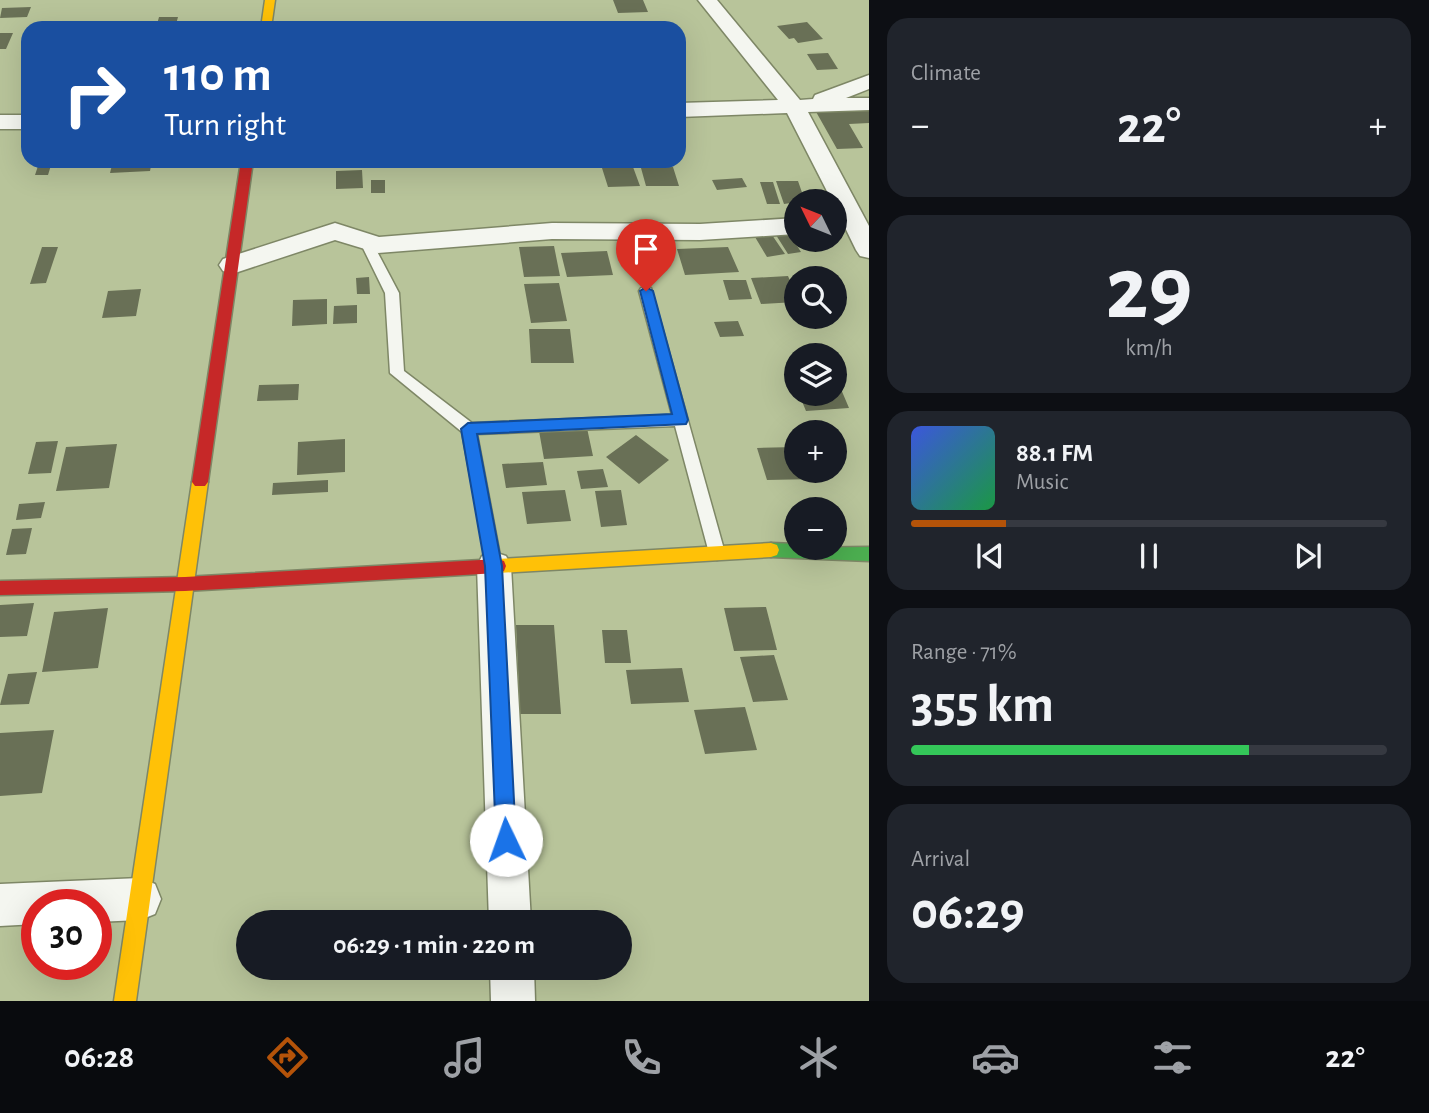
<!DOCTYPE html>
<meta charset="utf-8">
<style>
body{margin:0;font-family:"Alegreya Sans",sans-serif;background:#20242c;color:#f1f3f6;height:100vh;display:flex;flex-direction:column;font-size:26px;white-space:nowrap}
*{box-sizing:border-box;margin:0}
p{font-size:23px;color:#9ea1a6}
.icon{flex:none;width:38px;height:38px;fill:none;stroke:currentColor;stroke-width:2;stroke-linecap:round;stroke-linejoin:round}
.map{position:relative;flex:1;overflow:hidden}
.sheet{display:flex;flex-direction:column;gap:18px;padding:18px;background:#0d0f14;width:560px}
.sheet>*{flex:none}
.guide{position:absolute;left:21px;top:21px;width:665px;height:147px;border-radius:21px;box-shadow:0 7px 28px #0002;background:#1a4fa0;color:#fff;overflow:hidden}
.needle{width:46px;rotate:313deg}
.buttons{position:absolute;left:784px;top:189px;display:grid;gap:14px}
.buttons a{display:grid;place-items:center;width:63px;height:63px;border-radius:50%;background:#171b24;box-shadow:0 7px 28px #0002;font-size:35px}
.speed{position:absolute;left:21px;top:889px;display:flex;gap:14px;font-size:35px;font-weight:700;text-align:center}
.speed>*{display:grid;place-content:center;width:91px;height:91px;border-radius:50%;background:#171b24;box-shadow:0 7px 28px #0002;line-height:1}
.speed .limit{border:10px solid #d22;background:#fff;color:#111}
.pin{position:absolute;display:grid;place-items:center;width:60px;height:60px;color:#fff;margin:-72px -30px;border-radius:50% 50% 50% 0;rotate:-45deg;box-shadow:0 0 7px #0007}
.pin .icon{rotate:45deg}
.me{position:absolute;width:77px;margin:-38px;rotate:357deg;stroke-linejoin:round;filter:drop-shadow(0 0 5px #0008)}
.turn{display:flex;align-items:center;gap:24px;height:147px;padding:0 28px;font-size:32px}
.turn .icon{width:91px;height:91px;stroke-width:2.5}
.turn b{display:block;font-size:49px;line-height:60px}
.big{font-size:52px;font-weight:600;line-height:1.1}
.sheet .tile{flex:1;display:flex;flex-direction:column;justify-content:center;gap:10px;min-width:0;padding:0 24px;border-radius:21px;background:#20242c}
.sheet .dial{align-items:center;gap:0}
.dial b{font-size:91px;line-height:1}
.song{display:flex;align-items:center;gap:21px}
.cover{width:84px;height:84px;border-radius:10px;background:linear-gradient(135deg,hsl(230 70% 55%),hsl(140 70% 35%))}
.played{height:7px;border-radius:4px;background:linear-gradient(90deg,#b45309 20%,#363941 20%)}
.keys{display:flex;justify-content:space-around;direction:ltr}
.heat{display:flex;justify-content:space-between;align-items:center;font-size:38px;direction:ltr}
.charge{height:10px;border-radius:5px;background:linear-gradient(90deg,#34c759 71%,#363941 0)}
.trip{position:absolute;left:236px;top:910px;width:396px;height:70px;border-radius:35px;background:#171b24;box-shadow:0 7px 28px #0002;font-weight:600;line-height:70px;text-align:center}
.menu{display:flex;height:112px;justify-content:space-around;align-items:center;background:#090b0e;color:#9ea1a6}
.menu .icon{width:49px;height:49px}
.menu .current{color:#b45309}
.menu b{font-size:32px;color:#f1f3f6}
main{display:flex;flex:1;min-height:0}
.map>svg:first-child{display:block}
</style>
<main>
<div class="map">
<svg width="869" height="1001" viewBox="0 0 869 1001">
<rect width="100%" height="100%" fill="#b8c49a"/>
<path fill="#697056" d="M 613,0 L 643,0 L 648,12 L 618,13 Z
M 31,7 L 27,17 L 0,18 L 2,8 Z
M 159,17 L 178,17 L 175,28 L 156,28 Z
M 807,22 L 823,39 L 798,43 L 794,38 L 789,39 L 777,26 Z
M 0,33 L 13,33 L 6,49 L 0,49 Z
M 828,53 L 838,69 L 817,70 L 807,54 Z
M 869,108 L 869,123 L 849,124 L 863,148 L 837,149 L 815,110 Z
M 113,161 L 152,161 L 150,171 L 110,173 Z
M 52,162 L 48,175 L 35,175 L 39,163 Z
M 633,167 L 640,186 L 608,187 L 602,168 Z
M 673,167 L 679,186 L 646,186 L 641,168 Z
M 362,170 L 363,188 L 336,189 L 336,171 Z
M 742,178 L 747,187 L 717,190 L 712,180 Z
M 371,180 L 385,180 L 385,193 L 371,193 Z
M 776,181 L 798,181 L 805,201 L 784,204 Z
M 760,182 L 773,182 L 780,204 L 767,204 Z
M 789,233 L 801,252 L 788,254 L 776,235 Z
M 772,235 L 785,254 L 767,257 L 755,237 Z
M 641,237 L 649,263 L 631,264 L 623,238 Z
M 554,246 L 560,276 L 524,277 L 519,247 Z
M 42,247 L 58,247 L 46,283 L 30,284 Z
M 728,247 L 739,272 L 685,275 L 677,249 Z
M 607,251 L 613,275 L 567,277 L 561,253 Z
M 788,276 L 796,295 L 796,302 L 761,304 L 751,278 Z
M 369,277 L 370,294 L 357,294 L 356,278 Z
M 723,280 L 746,280 L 752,299 L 729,300 Z
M 559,283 L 567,321 L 531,323 L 524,284 Z
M 141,289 L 136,316 L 102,318 L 108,291 Z
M 327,299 L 327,324 L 292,326 L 293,300 Z
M 357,305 L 357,323 L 333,324 L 334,306 Z
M 738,321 L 744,336 L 720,337 L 714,322 Z
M 529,329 L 570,329 L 574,363 L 531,363 Z
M 835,375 L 849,408 L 806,411 L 799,394 L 835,394 Z
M 299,384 L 298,400 L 257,401 L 259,385 Z
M 587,428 L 593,456 L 544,459 L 539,431 Z
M 636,435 L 669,460 L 639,484 L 606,457 Z
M 345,439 L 345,472 L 297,475 L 298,442 Z
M 58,441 L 51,473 L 28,474 L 36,442 Z
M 117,444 L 109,488 L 56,491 L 66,447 Z
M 796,447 L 796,471 L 814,471 L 816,479 L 767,480 L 757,448 Z
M 543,462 L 547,485 L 506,488 L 502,464 Z
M 603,469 L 608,487 L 581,489 L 577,471 Z
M 328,480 L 328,492 L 272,495 L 273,483 Z
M 565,490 L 571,521 L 527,524 L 522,492 Z
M 621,490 L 627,525 L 601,527 L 595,491 Z
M 45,502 L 41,518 L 16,520 L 19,504 Z
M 32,528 L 26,554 L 6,555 L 12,529 Z
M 34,603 L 27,636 L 0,637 L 0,605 Z
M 766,607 L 777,650 L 734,651 L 724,608 Z
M 108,608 L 98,668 L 42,672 L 54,612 Z
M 516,625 L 554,625 L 561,714 L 520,714 Z
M 602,630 L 627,630 L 631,663 L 605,663 Z
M 774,655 L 788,700 L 753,702 L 740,657 Z
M 682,668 L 689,702 L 631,704 L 626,670 Z
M 37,672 L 29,704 L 0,705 L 8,674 Z
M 745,707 L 757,750 L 705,754 L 694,710 Z
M 54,730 L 42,793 L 0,796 L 0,733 Z"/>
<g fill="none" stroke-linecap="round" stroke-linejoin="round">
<defs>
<path id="lane" d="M 365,236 L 371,240 L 399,293 L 404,371 L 472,423 L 672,415 L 639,291 L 641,288 L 651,288 L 725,553 L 723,558 L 717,560 L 711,558 L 709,553 L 675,426 L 477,434 L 502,566 L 500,571 L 494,573 L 488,571 L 462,432 L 390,373 L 385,293 L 359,240 Z"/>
<path id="street" d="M 698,0 L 717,0 L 800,100 L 813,99 L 815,95 L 869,75 L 869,89 L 846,98 L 869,98 L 869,110 L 808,112 L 869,226 L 869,258 L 860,256 L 856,250 L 835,207 L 835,201 L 832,201 L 787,113 L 679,117 L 679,103 L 778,100 Z
M 0,115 L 28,115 L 28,129 L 0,129 Z
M 796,218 L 796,234 L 700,240 L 552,239 L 378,253 L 335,240 L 232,274 L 223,271 L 219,265 L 223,259 L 335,223 L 379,237 L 552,223 L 700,224 Z
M 494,552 L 506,556 L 511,566 L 531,922 L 489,922 L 477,566 L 482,556 Z
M 140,878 L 155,884 L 161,899 L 155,914 L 140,920 L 96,922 L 96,905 L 37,905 L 37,924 L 0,926 L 0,884 Z
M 490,968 L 534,968 L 535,1001 L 491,1001 Z"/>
<path id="fast" d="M 771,543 L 796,544 L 796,548 L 869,547 L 869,561 L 771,557 L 765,555 L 763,550 L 765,545 Z"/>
<path id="slow" d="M 265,0 L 275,0 L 271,28 L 261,28 Z
M 200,476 L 205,478 L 208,482 L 136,1001 L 114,1001 L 192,482 L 195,478 Z
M 771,543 L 777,545 L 779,550 L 777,555 L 771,557 L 498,573 L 492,571 L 490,566 L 492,561 L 498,559 Z"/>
<path id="jam" d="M 241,161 L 253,161 L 208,482 L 205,486 L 195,486 L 192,482 Z
M 498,559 L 504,561 L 506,566 L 504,571 L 498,573 L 185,591 L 0,595 L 0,581 L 185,577 Z"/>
</defs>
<use href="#lane" stroke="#7e8766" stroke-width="3"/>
<use href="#street" stroke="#7e8766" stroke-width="3"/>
<use href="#fast" stroke="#7e8766" stroke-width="3"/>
<use href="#slow" stroke="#7e8766" stroke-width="3"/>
<use href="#jam" stroke="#7e8766" stroke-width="3"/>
<use href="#lane" fill="#f4f6f0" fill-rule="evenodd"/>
<use href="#street" fill="#f4f6f0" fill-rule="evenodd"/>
<use href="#fast" fill="#4caf50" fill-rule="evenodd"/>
<use href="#slow" fill="#ffc107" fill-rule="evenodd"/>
<use href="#jam" fill="#c62828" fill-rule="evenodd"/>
</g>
<path fill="#1a73e8" stroke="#114b97" stroke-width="2" d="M 646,287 L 653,291 L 688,420 L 686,424 L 477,434 L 502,566 L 516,840 L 513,847 L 506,850 L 499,847 L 496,840 L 485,566 L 461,429 L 468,423 L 672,414 L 640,291 Z"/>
</svg>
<div class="buttons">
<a><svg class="needle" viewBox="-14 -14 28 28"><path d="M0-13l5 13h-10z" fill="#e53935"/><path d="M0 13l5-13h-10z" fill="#9ea1a6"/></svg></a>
<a><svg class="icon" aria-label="search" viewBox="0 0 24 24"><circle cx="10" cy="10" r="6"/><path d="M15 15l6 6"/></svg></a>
<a><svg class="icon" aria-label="layers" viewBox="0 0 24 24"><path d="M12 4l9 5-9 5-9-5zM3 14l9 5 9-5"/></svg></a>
<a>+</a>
<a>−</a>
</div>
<div class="speed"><div class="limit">30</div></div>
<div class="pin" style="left:646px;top:291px;background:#d93025"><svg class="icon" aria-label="arrive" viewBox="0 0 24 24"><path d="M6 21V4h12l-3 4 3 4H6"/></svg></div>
<svg class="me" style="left:506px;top:840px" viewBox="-20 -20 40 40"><circle r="19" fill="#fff"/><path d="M0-13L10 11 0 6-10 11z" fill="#1a73e8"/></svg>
<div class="trip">06:29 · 1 min · 220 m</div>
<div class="guide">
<div class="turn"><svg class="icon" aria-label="right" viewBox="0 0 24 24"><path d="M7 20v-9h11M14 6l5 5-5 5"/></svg><div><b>110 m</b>Turn right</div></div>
</div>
</div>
<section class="sheet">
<div class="tile"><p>Climate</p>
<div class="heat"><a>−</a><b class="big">22°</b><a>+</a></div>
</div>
<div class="tile dial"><b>29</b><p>km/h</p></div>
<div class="tile">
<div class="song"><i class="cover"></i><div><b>88.1 FM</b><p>Music</p></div></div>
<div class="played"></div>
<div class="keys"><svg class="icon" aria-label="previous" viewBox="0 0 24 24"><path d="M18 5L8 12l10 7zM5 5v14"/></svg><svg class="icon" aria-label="pause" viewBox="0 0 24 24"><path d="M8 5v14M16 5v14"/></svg><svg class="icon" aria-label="next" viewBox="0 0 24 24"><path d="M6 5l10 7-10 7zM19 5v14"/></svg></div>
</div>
<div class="tile"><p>Range · 71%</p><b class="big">355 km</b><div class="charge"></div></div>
<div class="tile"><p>Arrival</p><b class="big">06:29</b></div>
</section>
</main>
<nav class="menu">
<b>06:28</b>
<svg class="icon current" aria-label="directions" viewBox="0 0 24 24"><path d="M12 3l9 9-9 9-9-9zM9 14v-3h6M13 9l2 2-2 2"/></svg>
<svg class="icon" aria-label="music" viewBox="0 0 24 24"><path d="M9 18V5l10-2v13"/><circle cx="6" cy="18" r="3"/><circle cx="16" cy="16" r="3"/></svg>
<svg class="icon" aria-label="phone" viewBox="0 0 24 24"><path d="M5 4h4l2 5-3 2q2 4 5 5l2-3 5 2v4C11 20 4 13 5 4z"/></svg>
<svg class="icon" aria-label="climate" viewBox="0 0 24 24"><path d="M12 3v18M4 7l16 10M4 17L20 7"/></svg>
<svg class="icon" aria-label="car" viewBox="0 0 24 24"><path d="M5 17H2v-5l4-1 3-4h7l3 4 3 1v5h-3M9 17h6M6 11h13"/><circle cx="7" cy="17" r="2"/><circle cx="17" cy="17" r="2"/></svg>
<svg class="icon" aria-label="filters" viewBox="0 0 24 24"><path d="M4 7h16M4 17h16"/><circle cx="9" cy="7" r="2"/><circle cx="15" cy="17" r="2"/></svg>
<b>22°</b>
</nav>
